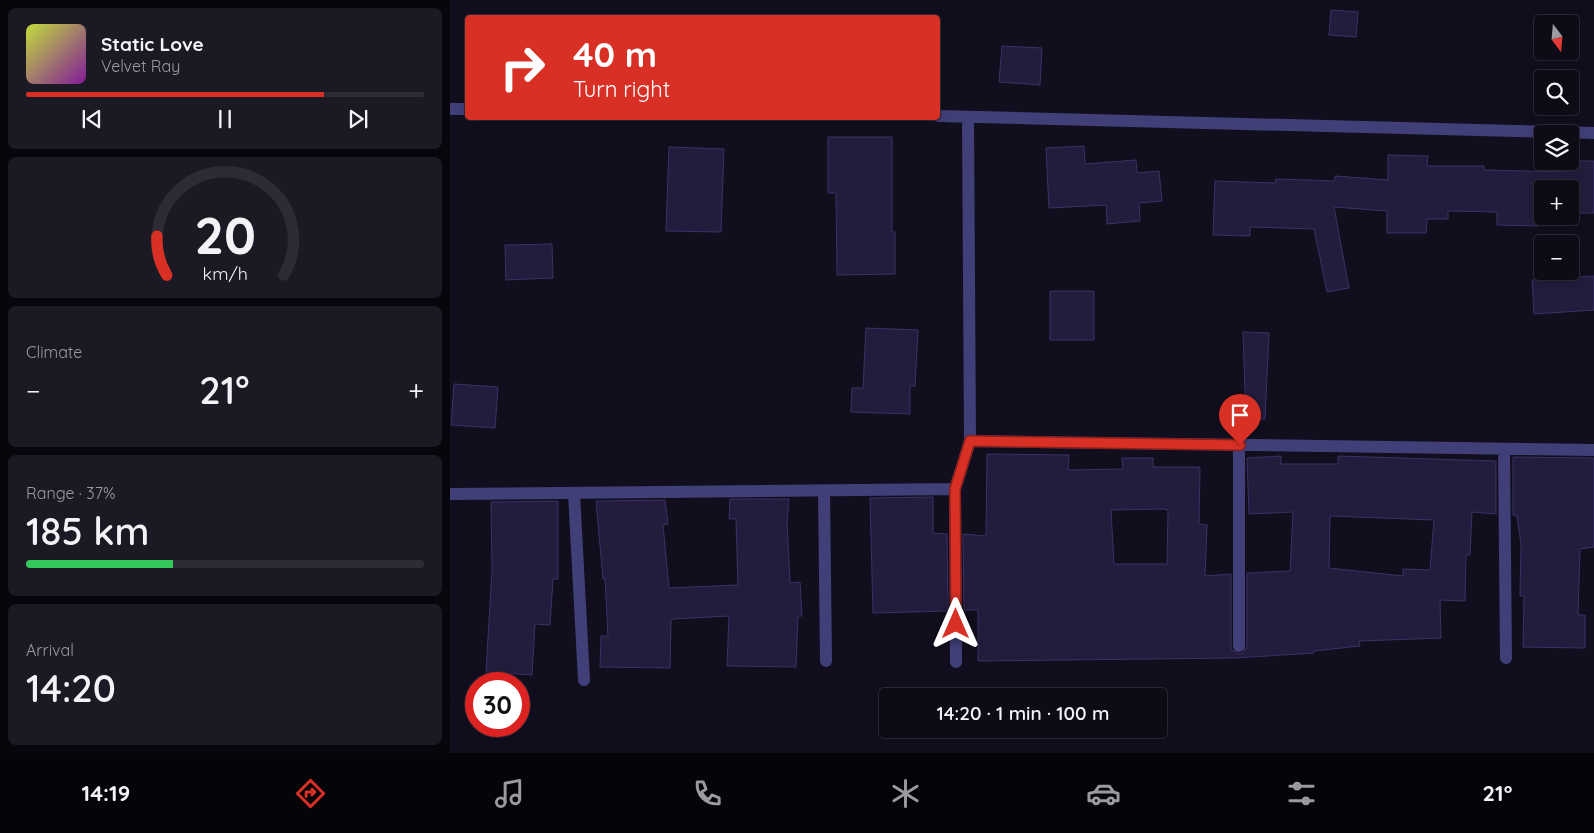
<!DOCTYPE html>
<meta charset="utf-8">
<style>
body{margin:0;font-family:Quicksand,sans-serif;background:#1b1923;color:#f1f3f6;height:100vh;display:flex;flex-direction:column;font-size:19px;white-space:nowrap}
*{box-sizing:border-box;margin:0}
p{font-size:16px;color:#9a9ba1}
.icon{flex:none;width:28px;height:28px;fill:none;stroke:currentColor;stroke-width:2;stroke-linecap:round;stroke-linejoin:round}
.map{position:relative;flex:1;overflow:hidden}
.side{display:flex;flex-direction:column;gap:8px;padding:8px;background:#07060c;width:450px}
.side>*{flex:none}
.top-card{position:absolute;left:15px;top:15px;width:475px;height:105px;border-radius:5px;box-shadow:0 2px 12px #0003,0 0 0 1px #2d2b35;background:#d93025;color:#fff;overflow:hidden}
.needle{width:32px;rotate:164deg}
.tools{position:absolute;left:1084px;top:15px;display:grid;gap:10px}
.tools a{display:grid;place-items:center;width:45px;height:45px;border-radius:5px;background:#0d0b16;box-shadow:0 2px 12px #0003,0 0 0 1px #2d2b35;font-size:25px}
.speed{position:absolute;left:15px;top:672px;display:flex;gap:10px;font-size:25px;font-weight:700;text-align:center}
.speed>*{display:grid;place-content:center;width:65px;height:65px;border-radius:50%;background:#0d0b16;box-shadow:0 2px 12px #0003,0 0 0 1px #2d2b35;line-height:1}
.speed .limit{border:8px solid #d22;background:#fff;color:#111}
.pin{position:absolute;display:grid;place-items:center;width:42px;height:42px;color:#fff;margin:-51px -21px;border-radius:50% 50% 50% 0;rotate:-45deg;box-shadow:0 0 5px #0007}
.pin .icon{rotate:45deg}
.me{position:absolute;width:55px;margin:-28px;rotate:0deg;stroke-linejoin:round;filter:drop-shadow(0 0 4px #0008)}
.turn{display:flex;align-items:center;gap:18px;height:105px;padding:0 25px;font-size:22px}
.turn .icon{width:65px;height:65px;stroke-width:2.5}
.turn b{display:block;font-size:35px;line-height:42px}
.big{font-size:38px;font-weight:600;line-height:1.1}
.side .card{flex:1;display:flex;flex-direction:column;justify-content:center;gap:8px;min-width:0;padding:0 18px;border-radius:8px;background:#1b1923}
.side .dial{align-items:center;gap:0}
.dial svg{height:130px;overflow:visible;fill:none;stroke:#2d2b35;stroke-width:7;stroke-linecap:round;text-anchor:middle}
.dial text{fill:#f1f3f6;stroke:none}
.song{display:flex;align-items:center;gap:15px}
.cover{width:60px;height:60px;border-radius:8px;background:linear-gradient(135deg,hsl(70 70% 55%),hsl(290 70% 35%))}
.played{height:5px;border-radius:2px;background:linear-gradient(90deg,#d93025 75%,#2d2b35 75%)}
.keys{display:flex;justify-content:space-around;direction:ltr}
.heat{display:flex;justify-content:space-between;align-items:center;font-size:28px;direction:ltr}
.charge{height:8px;border-radius:4px;background:linear-gradient(90deg,#34c759 37%,#2d2b35 0)}
.trip{position:absolute;left:429px;top:688px;width:288px;height:50px;border-radius:5px;background:#0d0b16;box-shadow:0 2px 12px #0003,0 0 0 1px #2d2b35;font-weight:600;line-height:50px;text-align:center}
.menu{display:flex;height:80px;justify-content:space-around;align-items:center;background:#050409;color:#9a9ba1}
.menu .icon{width:35px;height:35px}
.menu .on{color:#d93025}
.menu b{font-size:22px;color:#f1f3f6}
main{display:flex;flex:1;min-height:0}
.map>svg:first-child{display:block}
</style>
<main>
<section class="side">
<div class="card">
<div class="song"><i class="cover"></i><div><b>Static Love</b><p>Velvet Ray</p></div></div>
<div class="played"></div>
<div class="keys"><svg class="icon" aria-label="previous" viewBox="0 0 24 24"><path d="M18 5L8 12l10 7zM5 5v14"/></svg><svg class="icon" aria-label="pause" viewBox="0 0 24 24"><path d="M8 5v14M16 5v14"/></svg><svg class="icon" aria-label="next" viewBox="0 0 24 24"><path d="M6 5l10 7-10 7zM19 5v14"/></svg></div>
</div>
<div class="card dial"><svg viewBox="0 0 100 80">
<path d="M14 69A42 42 0 1 1 86 69"/>
<path d="M14 69A42 42 0 0 1 8 45" stroke="#d93025"/>
<text x="50" y="56" font-size="32" font-weight="700">20</text>
<text x="50" y="72" font-size="11">km/h</text>
</svg></div>
<div class="card"><p>Climate</p>
<div class="heat"><a>−</a><b class="big">21°</b><a>+</a></div>
</div>
<div class="card"><p>Range · 37%</p><b class="big">185 km</b><div class="charge"></div></div>
<div class="card"><p>Arrival</p><b class="big">14:20</b></div>
</section>
<div class="map">
<svg width="1144" height="753" viewBox="0 0 1144 753">
<rect width="100%" height="100%" fill="#110f1e"/>
<path fill="#231d3d" stroke="#3c3166" fill-rule="evenodd" d="M 881,10 L 908,12 L 906,37 L 879,35 Z
M 552,46 L 592,48 L 590,85 L 549,82 Z
M 378,137 L 442,137 L 442,232 L 445,232 L 445,274 L 387,275 L 386,193 L 378,193 Z
M 634,146 L 635,164 L 686,160 L 687,173 L 709,171 L 712,201 L 689,203 L 690,221 L 657,224 L 656,205 L 599,208 L 596,148 Z
M 219,147 L 274,149 L 271,232 L 216,231 Z
M 938,155 L 978,156 L 977,166 L 1034,166 L 1034,170 L 1118,172 L 1118,161 L 1144,161 L 1144,213 L 1120,213 L 1120,189 L 1092,189 L 1092,213 L 1089,213 L 1089,226 L 1047,225 L 1047,212 L 998,211 L 998,219 L 977,219 L 976,233 L 937,233 L 937,211 L 884,207 L 899,288 L 877,292 L 864,229 L 800,227 L 800,236 L 763,235 L 765,181 L 825,183 L 826,179 L 884,181 L 885,176 L 938,180 Z
M 102,244 L 103,278 L 56,280 L 55,245 Z
M 1144,276 L 1144,310 L 1084,314 L 1082,280 Z
M 600,291 L 644,291 L 644,340 L 600,340 Z
M 416,328 L 468,330 L 465,386 L 460,386 L 460,414 L 401,412 L 402,388 L 413,388 Z
M 793,332 L 819,333 L 815,419 L 796,419 Z
M 4,384 L 48,387 L 45,428 L 1,425 Z
M 537,454 L 619,455 L 618,470 L 673,469 L 672,458 L 703,458 L 703,467 L 750,467 L 749,524 L 757,525 L 755,576 L 781,574 L 781,646 L 782,650 L 789,654 L 793,653 L 797,646 L 797,573 L 840,571 L 843,512 L 799,514 L 797,458 L 831,456 L 831,464 L 888,464 L 888,456 L 1046,461 L 1046,514 L 1022,512 L 1020,555 L 1016,555 L 1015,601 L 990,600 L 991,638 L 909,641 L 910,646 L 864,651 L 864,653 L 786,658 L 528,661 L 528,610 L 514,610 L 513,534 L 536,536 ZM 712,509 L 718,510 L 717,564 L 664,564 L 661,510 ZM 880,516 L 984,520 L 980,570 L 953,569 L 953,576 L 879,568 Z
M 1063,457 L 1144,458 L 1144,547 L 1130,549 L 1128,615 L 1135,615 L 1135,648 L 1073,647 L 1074,596 L 1070,596 L 1071,544 L 1067,516 L 1063,515 Z
M 483,497 L 483,533 L 497,534 L 498,611 L 423,613 L 420,498 Z
M 280,499 L 339,499 L 337,523 L 340,583 L 350,582 L 352,616 L 348,616 L 346,667 L 277,666 L 279,616 L 223,619 L 221,621 L 220,668 L 150,667 L 151,636 L 158,636 L 155,579 L 153,579 L 146,501 L 215,500 L 218,524 L 213,525 L 219,588 L 288,585 L 286,519 L 279,519 Z
M 108,501 L 108,579 L 103,579 L 100,625 L 85,624 L 82,675 L 36,672 L 42,570 L 41,502 Z"/>
<g fill="none" stroke-linecap="round" stroke-linejoin="round">
<path stroke="#413f78" stroke-width="12" d="M 374,491 L 376,661
M 124,493 L 134,680"/>
<path stroke="#413f78" stroke-width="12" d="M 0,109 L 18,109
M 488,116 L 1144,133
M 520,441 L 1144,450
M 1054,449 L 1056,658
M 0,494 L 505,489
M 789,646 L 789,445
M 506,662 L 505,489 L 520,441 L 518,117"/>
</g>
<g fill="none" stroke-linecap="round" stroke-linejoin="round">
<defs>
<path id="route" d="M 506,624 L 505,489 L 520,441 L 790,445"/>
</defs>
<use href="#route" stroke="#8d1f18" stroke-width="12"/>
<use href="#route" stroke="#d93025" stroke-width="9"/>
</g>
</svg>
<div class="tools">
<a><svg class="needle" viewBox="-14 -14 28 28"><path d="M0-13l5 13h-10z" fill="#e53935"/><path d="M0 13l5-13h-10z" fill="#9a9ba1"/></svg></a>
<a><svg class="icon" aria-label="search" viewBox="0 0 24 24"><circle cx="10" cy="10" r="6"/><path d="M15 15l6 6"/></svg></a>
<a><svg class="icon" aria-label="layers" viewBox="0 0 24 24"><path d="M12 4l9 5-9 5-9-5zM3 14l9 5 9-5"/></svg></a>
<a>+</a>
<a>−</a>
</div>
<div class="speed"><div class="limit">30</div></div>
<div class="pin" style="left:790px;top:445px;background:#d93025"><svg class="icon" aria-label="arrive" viewBox="0 0 24 24"><path d="M6 21V4h12l-3 4 3 4H6"/></svg></div>
<svg class="me" style="left:506px;top:624px" viewBox="-20 -20 40 40"><path d="M0-17L14 15 0 8-14 15z" fill="#d93025" stroke="#fff" stroke-width="4"/></svg>
<div class="trip">14:20 · 1 min · 100 m</div>
<div class="top-card">
<div class="turn"><svg class="icon" aria-label="right" viewBox="0 0 24 24"><path d="M7 20v-9h11M14 6l5 5-5 5"/></svg><div><b>40 m</b>Turn right</div></div>
</div>
</div>
</main>
<nav class="menu">
<b>14:19</b>
<svg class="icon on" aria-label="directions" viewBox="0 0 24 24"><path d="M12 3l9 9-9 9-9-9zM9 14v-3h6M13 9l2 2-2 2"/></svg>
<svg class="icon" aria-label="music" viewBox="0 0 24 24"><path d="M9 18V5l10-2v13"/><circle cx="6" cy="18" r="3"/><circle cx="16" cy="16" r="3"/></svg>
<svg class="icon" aria-label="phone" viewBox="0 0 24 24"><path d="M5 4h4l2 5-3 2q2 4 5 5l2-3 5 2v4C11 20 4 13 5 4z"/></svg>
<svg class="icon" aria-label="climate" viewBox="0 0 24 24"><path d="M12 3v18M4 7l16 10M4 17L20 7"/></svg>
<svg class="icon" aria-label="car" viewBox="0 0 24 24"><path d="M5 17H2v-5l4-1 3-4h7l3 4 3 1v5h-3M9 17h6M6 11h13"/><circle cx="7" cy="17" r="2"/><circle cx="17" cy="17" r="2"/></svg>
<svg class="icon" aria-label="filters" viewBox="0 0 24 24"><path d="M4 7h16M4 17h16"/><circle cx="9" cy="7" r="2"/><circle cx="15" cy="17" r="2"/></svg>
<b>21°</b>
</nav>
